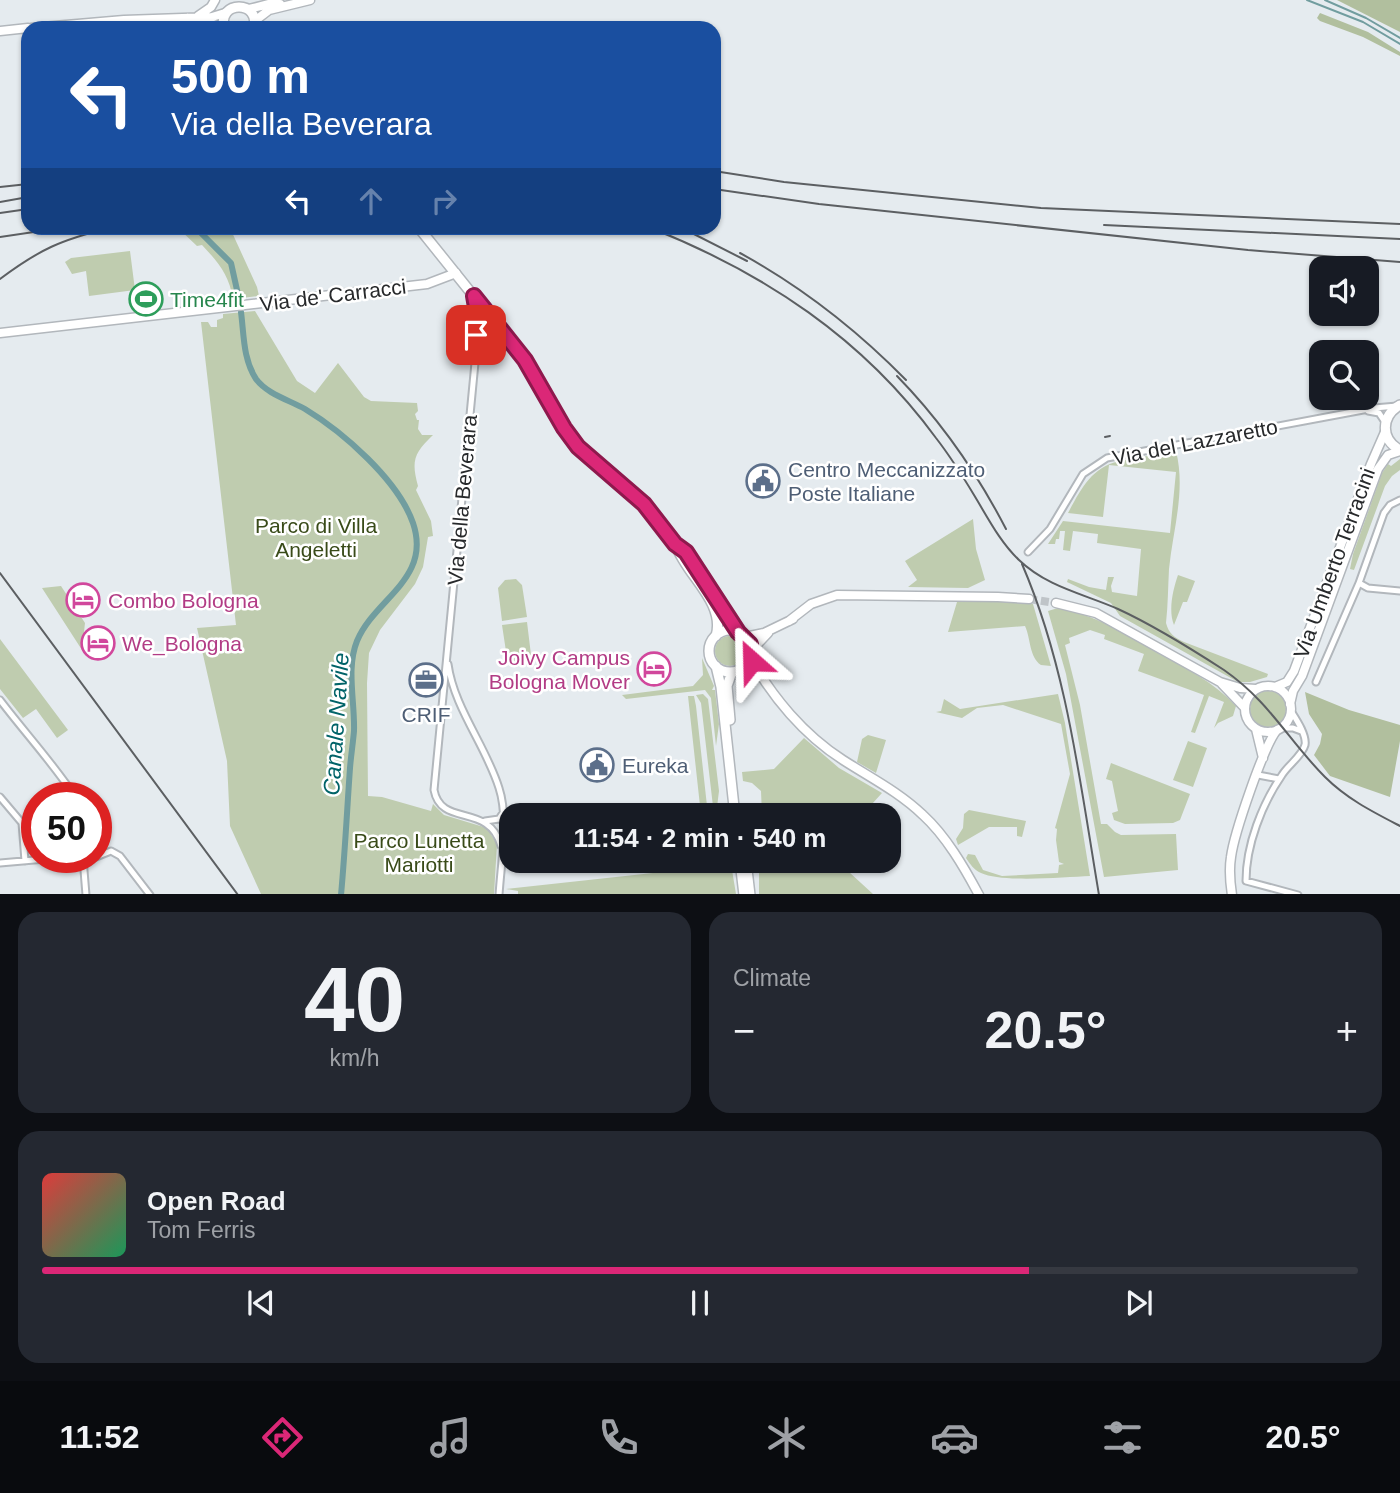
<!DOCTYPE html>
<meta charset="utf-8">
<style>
body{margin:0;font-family:Arial,sans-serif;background:#242831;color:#f1f3f6;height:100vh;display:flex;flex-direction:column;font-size:26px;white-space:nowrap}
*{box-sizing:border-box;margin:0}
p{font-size:23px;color:#9ea1a6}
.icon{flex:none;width:38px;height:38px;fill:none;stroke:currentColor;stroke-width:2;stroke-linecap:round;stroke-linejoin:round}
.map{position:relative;height:894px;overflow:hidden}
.side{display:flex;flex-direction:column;gap:18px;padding:18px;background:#0d0f14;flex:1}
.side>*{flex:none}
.hud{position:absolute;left:21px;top:21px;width:700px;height:214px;border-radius:21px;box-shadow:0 2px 5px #0004;background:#1a4fa0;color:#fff;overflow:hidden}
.tools{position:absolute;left:1309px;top:256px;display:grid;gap:14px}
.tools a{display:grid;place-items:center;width:70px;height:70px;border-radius:14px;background:#171b24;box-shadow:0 2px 5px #0004;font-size:35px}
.speed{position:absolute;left:21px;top:782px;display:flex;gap:14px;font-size:35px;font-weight:700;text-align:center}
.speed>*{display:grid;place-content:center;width:91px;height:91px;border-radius:50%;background:#171b24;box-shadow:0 2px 5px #0004;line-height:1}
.speed .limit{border:10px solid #d22;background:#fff;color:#111}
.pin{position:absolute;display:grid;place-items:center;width:60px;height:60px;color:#fff;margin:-30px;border-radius:14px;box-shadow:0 4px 10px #0006}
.me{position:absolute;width:77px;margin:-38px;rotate:335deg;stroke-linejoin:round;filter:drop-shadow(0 0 5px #0008)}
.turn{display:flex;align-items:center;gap:24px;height:147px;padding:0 35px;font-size:32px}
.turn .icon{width:91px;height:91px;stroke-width:2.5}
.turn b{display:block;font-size:49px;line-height:60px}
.lanes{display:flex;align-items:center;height:66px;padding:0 35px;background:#0003;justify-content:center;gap:35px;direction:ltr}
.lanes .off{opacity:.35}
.big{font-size:52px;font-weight:700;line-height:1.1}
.side .tile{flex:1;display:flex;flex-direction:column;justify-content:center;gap:10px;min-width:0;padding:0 24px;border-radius:21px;background:#242831}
.side .dial{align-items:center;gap:0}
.dial b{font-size:91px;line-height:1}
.song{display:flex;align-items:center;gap:21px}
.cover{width:84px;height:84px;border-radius:10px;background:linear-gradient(135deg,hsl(0 70% 55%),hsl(150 70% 35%))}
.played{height:7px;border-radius:4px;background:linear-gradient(90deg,#db2777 75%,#363941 75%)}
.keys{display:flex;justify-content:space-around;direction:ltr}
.heat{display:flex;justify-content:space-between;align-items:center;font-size:38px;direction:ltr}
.side .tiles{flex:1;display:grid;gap:18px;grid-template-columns:1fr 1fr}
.tile:last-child{grid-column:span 2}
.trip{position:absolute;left:499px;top:803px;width:402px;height:70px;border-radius:21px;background:#171b24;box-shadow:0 2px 5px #0004;font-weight:700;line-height:70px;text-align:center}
.menu{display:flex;height:112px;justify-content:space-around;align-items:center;background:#090b0e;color:#9ea1a6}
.menu .icon{width:49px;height:49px}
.menu .current{color:#db2777}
.menu b{font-size:32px;color:#f1f3f6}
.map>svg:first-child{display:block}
</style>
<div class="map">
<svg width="1400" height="895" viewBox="0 0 1400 895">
<rect width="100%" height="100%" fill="#e5ebef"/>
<path fill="#bfccaf" d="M 178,228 L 230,228 L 257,287 L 259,296 L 233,299 C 229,275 219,263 202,245 L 197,246 Z
M 130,251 L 135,290 L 89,296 L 86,271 L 72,274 L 65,262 L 71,258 Z
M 255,311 L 297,381 L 315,393 L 338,363 L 364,397 L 371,401 L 417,403 L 418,411 L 415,414 L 417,420 L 419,420 L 418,429 L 422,435 L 433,435 C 414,453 411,461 418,486 L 416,490 L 431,521 L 433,536 L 428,537 L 423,567 L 415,584 L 380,630 L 369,653 L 367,683 L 368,796 L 382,797 L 431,811 L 433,804 L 444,815 L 487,828 L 497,844 L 494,894 L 261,894 L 230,826 L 227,761 L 197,628 L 236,625 L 201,322 L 208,322 L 211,327 L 217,327 L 217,320 L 223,318 L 223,314 Z
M 1176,451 C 1186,491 1173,529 1169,569 C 1168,587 1168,605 1166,623 C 1169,634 1174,637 1184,642 L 1268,674 L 1267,677 L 1250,682 L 1238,682 L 1120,616 L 1111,603 L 1067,582 L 1068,579 L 1089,587 L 1106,590 L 1108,577 L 1114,577 L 1111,586 L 1112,592 L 1137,596 L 1141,549 L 1097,543 L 1098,534 L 1073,531 L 1070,551 L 1063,550 L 1065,531 L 1060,531 L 1059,539 L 1056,539 L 1055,544 L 1048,544 L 1063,521 L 1170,533 L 1176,472 L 1109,465 L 1103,517 L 1068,513 C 1081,489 1091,468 1119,461 Z
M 1400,459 L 1400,470 L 1392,476 L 1385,486 L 1354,570 L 1350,569 L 1353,554 L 1382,473 L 1388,464 L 1391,466 Z
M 973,519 L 976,549 L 985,580 L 968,588 L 908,587 L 917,580 L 905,561 Z
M 1178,575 L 1195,581 L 1187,602 L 1183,602 L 1174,625 C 1168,611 1173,589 1178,575 Z
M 516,579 L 522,585 L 527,617 L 502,621 L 498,588 L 505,580 Z
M 61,586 L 85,623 L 82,650 L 42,588 Z
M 1001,601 L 1033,604 L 1051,666 L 1041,665 C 1029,657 1031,639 1025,626 L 948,632 L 957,602 Z
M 1058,608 C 1094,614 1125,634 1156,652 C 1185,668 1214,682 1236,706 L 1233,716 L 1218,723 L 1214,728 L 1224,702 L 1209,696 L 1195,733 L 1191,732 L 1204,695 L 1138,671 L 1144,654 L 1104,639 L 1105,635 L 1090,630 L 1069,638 L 1070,643 L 1065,645 L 1080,705 L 1101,824 L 1107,824 L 1115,832 L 1121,835 L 1176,834 L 1178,870 L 1104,877 L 1066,674 L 1048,611 Z
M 527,622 L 531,655 L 526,663 L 515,664 L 507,658 L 502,625 Z
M715 651a15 15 0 1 1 30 0a15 15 0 1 1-30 0Z
M 0,639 L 68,730 L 57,738 L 36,709 L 23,718 L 0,689 Z
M 702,658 L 714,686 L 712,690 L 715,690 L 719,724 L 716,746 L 711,698 L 705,690 L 626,699 L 622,695 L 693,686 L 703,675 Z
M1250 709a18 18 0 1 1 36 0a18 18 0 1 1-36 0Z
M 703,694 L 708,699 L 719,791 L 716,815 L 714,815 L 701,703 L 696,695 Z
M 1058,694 L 1065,723 L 1090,876 C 1065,877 1003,883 981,873 C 974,870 970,864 966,858 L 968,854 L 975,855 L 983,870 L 1002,876 L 1058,873 L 1059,865 L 1064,864 L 1059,862 L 1056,840 L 1057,829 L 1055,828 L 1070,774 L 1061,724 L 1003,705 L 977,708 L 962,718 L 936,712 L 941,711 L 944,699 L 960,709 Z
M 688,696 L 694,696 L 696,706 L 708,815 L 701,815 Z
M 868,735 L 886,740 L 876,773 L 857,762 L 862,739 Z
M 804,738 L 839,768 L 882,793 L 862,815 L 762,815 L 761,791 L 752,783 L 743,781 L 742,772 L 774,769 Z
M 1188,741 L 1207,748 L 1193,787 L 1173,780 Z
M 1111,763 L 1190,794 L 1180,820 L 1173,823 L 1125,824 L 1114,820 L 1112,813 L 1118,811 L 1112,781 L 1106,779 Z
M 969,810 L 1026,821 L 1022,837 L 1017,836 L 1017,827 L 989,827 L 958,845 L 956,839 L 963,828 L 964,814 Z
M 759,861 L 837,861 L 873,894 L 759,894 Z
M 717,866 L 732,870 L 736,894 L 518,895 L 518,891 L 506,889 Z"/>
<path fill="#b1bf9e" d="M 1337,0 L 1400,0 L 1400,32 Z
M 1320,13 L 1368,32 L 1400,52 L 1400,56 L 1363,37 L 1320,21 L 1317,18 Z
M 1305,692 L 1349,710 L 1400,725 L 1400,741 L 1390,797 L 1330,776 L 1314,755 L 1320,744 L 1322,734 L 1309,714 Z"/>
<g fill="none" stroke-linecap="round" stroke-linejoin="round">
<path stroke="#719d9f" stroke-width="2" d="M 1307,0 L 1363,22 L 1400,44
M 1325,0 L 1366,18 L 1400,38"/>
<path stroke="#719d9f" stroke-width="6" d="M 196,228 L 231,263 L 239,299
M 241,312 C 244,335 243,359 256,379 C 267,394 289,400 305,409 C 343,432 398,480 413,523 C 432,579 375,598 357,641 C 346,668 355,702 354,731 C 353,743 351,755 350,768 C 347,810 345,852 341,895"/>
<path stroke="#bfc4c8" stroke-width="8" stroke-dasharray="8 4" stroke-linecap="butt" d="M 1029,599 L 1056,603"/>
<defs>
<path id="street" d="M 476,302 L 477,342 L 434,790 C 441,828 489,802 501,846
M 477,342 L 485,331 L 498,326
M 1368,411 L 1379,413 L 1385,422
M 1028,552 L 1050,529 L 1083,474 L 1107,458 L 1374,408 L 1397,406
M 1359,583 L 1368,588 L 1400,591
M 448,664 C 454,708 486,746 499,788 C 509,818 501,863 499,895
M 1316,682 L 1359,583 L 1384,513 L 1390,505 L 1400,500
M 0,700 C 25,733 53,763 76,798
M 1291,711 C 1296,719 1307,735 1305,745 C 1302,756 1288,765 1282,775 C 1262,804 1246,845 1246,881 L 1298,895
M 1282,728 L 1293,728 L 1301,731
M 1258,775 L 1279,779
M 0,797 L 22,823 L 25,861
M 485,821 L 499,819 L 503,813
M 96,857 L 111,851 L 120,856 L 150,895
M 83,858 L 86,895
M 0,863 L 57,858"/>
<path id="secondary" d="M 249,9 L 269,4 L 280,4
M 198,16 L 211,7 L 215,0
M 188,18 L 194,21 L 223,26
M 256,20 L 269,10 L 310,0
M 31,28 L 124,20 L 212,17 L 225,13
M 0,31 L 28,28
M 0,333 L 427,284 L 456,273
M 1056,603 L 1096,613 L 1220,682 L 1240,688 L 1256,689
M 789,621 L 811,604 L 837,595 L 998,597 L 1029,599
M 745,637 L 764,633 L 793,619
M 751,651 L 768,633
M 750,657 C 772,697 804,735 843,760 C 871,778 899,792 923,815 C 946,836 964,867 979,895
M 740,669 L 752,672 L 760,677
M 1222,684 L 1244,707
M1245 709a23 23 0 1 1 46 0a23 23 0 1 1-46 0Z
M 1275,687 L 1287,682 L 1294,671 L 1371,464 L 1385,432
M 1290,704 L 1293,691 L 1302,676 L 1378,469 L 1388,455 L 1400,451
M 1256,729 L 1263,758
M 1232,895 C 1230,882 1229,869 1231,857 C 1234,834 1264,745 1277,730"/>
<path id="primary" d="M 224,28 C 217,0 261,0 254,28
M 419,228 L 525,360 L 570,438 L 596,464 L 652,512 L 675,544 L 686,552 L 738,632
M 1400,405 C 1381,416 1380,439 1400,450
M 676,545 C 686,575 726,602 716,636
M709 651a21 21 0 1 1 42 0a21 21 0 1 1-42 0Z
M 716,666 L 721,687 L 735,816
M 730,720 L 727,686 L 732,672
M 740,861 L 744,895
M 746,861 L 750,895"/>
</defs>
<use href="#street" stroke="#b2b7bc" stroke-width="9"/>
<use href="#secondary" stroke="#b2b7bc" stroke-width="11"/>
<use href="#primary" stroke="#b2b7bc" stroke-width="12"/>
<use href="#street" stroke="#fff" stroke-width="5"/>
<use href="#secondary" stroke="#fff" stroke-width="8"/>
<use href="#primary" stroke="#fff" stroke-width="9"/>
<path stroke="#5c5f62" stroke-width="2" d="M 714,171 L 784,182 L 1041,208 L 1400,224
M 0,187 L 28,184
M 714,189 L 819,204 L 1248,250 L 1400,262
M 0,202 L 28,197
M 0,213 L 28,209
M 1104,225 L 1400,239
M 651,228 C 764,273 863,338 936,438 C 950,456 962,475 974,495 C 988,518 1000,542 1019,560 C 1047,587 1084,594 1118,609 C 1155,626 1190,648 1224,670 C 1270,702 1288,740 1325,777 C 1347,799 1373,812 1400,826
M 682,228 L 747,261
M 0,237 L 61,228
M 740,253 C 802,287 856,329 906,380
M 0,279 C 40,249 61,240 109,228
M 897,376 C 941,421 977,473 1006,529
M 1105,437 L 1110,436
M 1022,564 C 1067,668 1080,783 1099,895
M 0,573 L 238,895"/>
</g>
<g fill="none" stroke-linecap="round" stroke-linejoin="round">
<defs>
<path id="route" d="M 476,335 L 477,313 L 474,296 L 525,360 L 564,428 L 578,447 L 644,504 L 675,544 L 686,552 L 738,632 L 750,644 L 752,661"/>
</defs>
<use href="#route" stroke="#8e194d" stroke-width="18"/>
<use href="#route" stroke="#db2777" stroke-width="12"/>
</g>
<defs>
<symbol id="stadium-ring" viewBox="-11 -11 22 22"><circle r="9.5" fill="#fff" stroke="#2e9e5b" stroke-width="1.5"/><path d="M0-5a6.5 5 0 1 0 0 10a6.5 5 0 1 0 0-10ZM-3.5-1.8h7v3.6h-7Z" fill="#2e9e5b"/></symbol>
<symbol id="civic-ring" viewBox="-11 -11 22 22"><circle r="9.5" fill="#fff" stroke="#5c6f8a" stroke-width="1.5"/><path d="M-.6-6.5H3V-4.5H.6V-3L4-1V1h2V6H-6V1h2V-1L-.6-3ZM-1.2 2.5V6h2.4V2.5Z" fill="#5c6f8a"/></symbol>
<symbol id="hotel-ring" viewBox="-11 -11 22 22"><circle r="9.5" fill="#fff" stroke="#d1479c" stroke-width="1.5"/><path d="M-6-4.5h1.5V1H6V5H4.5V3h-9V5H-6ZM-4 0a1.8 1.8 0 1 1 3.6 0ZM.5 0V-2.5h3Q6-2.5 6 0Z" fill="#d1479c"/></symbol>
<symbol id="office-ring" viewBox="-11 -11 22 22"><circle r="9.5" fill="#fff" stroke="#5c6f8a" stroke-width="1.5"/><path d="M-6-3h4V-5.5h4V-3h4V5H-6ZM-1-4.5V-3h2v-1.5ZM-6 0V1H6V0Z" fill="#5c6f8a"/></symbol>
</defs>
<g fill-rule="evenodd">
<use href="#stadium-ring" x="127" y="280" width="38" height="38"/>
<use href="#civic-ring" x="744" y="462" width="38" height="38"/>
<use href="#hotel-ring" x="64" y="581" width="38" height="38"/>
<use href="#hotel-ring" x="79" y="624" width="38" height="38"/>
<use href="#hotel-ring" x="635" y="650" width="38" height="38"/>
<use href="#office-ring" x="407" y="661" width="38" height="38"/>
<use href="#civic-ring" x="578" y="746" width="38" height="38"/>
</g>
<g text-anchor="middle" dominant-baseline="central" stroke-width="5" stroke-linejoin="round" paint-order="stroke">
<g font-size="21" fill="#27292b" stroke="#fff">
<text transform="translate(333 295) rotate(-7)">Via de' Carracci</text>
<text transform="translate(1195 442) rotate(-11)">Via del Lazzaretto</text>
<text transform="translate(462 500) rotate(-85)">Via della Beverara</text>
<text transform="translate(1334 563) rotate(-70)">Via Umberto Terracini</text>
</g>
<g font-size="21" fill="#27864d" stroke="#fff" text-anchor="start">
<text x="170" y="299">Time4fit</text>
</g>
<g font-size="21" fill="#4e5e75" stroke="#fff" text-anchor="start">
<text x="788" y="469">Centro Meccanizzato<tspan x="788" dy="24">Poste Italiane</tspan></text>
<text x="426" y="714" text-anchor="middle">CRIF</text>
<text x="622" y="765">Eureka</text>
</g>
<g font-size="21" fill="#394b19" stroke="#fff">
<text x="316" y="525">Parco di Villa<tspan x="316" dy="24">Angeletti</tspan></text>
<text x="419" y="840">Parco Lunetta<tspan x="419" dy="24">Mariotti</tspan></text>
</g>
<g font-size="21" fill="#b23c85" stroke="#fff" text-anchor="start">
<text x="108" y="600">Combo Bologna</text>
<text x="122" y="643">We_Bologna</text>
<text x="630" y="657" text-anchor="end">Joivy Campus<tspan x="630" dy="24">Bologna Mover</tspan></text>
</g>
<g font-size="23" font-style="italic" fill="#006368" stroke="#fff">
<text transform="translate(336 724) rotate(-86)">Canale Navile</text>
</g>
</g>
</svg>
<div class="tools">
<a><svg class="icon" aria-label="sound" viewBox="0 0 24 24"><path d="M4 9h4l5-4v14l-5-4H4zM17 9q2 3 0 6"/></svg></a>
<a><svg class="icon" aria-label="search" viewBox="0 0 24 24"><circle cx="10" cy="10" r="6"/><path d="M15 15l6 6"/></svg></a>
</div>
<div class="speed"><div class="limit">50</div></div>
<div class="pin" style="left:476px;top:335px;background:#d93025"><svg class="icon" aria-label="arrive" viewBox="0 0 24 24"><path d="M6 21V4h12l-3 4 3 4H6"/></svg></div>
<svg class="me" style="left:752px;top:661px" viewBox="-20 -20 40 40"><path d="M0-17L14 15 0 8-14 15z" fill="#db2777" stroke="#fff" stroke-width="4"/></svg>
<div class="trip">11:54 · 2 min · 540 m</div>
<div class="hud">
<div class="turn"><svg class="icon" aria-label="left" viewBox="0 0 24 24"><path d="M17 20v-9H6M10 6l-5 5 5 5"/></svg><div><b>500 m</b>Via della Beverara</div></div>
<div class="lanes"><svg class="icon" aria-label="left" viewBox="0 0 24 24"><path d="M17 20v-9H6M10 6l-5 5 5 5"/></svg><svg class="icon off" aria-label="ahead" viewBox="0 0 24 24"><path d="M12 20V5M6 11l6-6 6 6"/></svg><svg class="icon off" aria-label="right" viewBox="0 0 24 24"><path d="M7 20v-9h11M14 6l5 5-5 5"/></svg></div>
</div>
</div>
<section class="side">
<div class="tiles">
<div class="tile dial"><b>40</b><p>km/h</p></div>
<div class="tile"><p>Climate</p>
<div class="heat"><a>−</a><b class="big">20.5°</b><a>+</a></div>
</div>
<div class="tile">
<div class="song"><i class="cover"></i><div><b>Open Road</b><p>Tom Ferris</p></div></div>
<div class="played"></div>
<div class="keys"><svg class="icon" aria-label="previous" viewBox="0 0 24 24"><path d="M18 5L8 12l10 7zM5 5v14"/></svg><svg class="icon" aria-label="pause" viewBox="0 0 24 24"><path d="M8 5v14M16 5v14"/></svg><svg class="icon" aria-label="next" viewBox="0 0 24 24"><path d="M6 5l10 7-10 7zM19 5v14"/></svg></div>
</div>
</div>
</section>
<nav class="menu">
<b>11:52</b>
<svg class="icon current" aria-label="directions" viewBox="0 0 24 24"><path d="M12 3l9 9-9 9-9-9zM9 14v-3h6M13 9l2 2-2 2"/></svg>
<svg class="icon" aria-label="music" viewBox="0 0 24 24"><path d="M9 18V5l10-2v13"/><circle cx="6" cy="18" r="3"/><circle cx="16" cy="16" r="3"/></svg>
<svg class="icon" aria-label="phone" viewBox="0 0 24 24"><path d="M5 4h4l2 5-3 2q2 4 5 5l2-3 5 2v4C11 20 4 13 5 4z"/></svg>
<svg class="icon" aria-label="climate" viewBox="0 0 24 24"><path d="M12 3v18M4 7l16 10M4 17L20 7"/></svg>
<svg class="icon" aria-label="car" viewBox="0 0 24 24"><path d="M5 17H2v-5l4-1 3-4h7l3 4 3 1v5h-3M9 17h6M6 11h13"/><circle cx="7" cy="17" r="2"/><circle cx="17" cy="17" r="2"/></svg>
<svg class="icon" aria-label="filters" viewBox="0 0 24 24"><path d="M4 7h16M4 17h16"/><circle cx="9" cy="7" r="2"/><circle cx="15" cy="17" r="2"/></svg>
<b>20.5°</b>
</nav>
